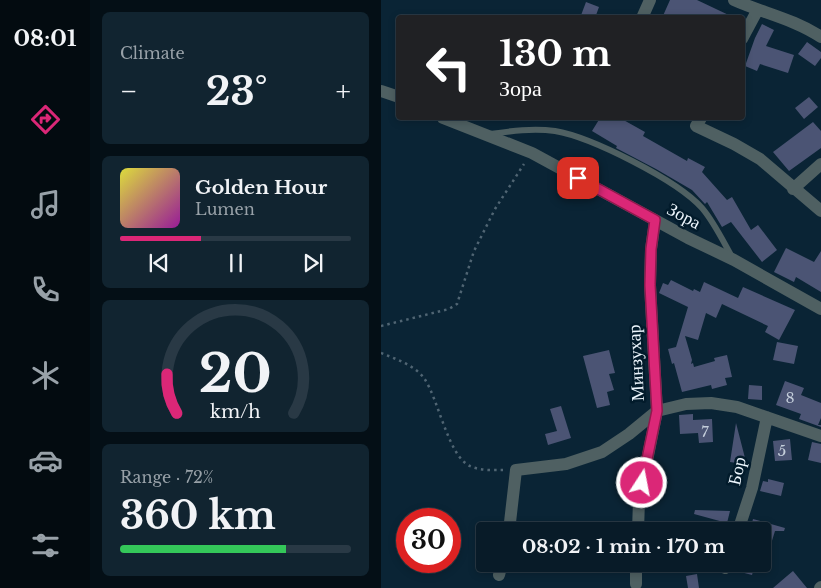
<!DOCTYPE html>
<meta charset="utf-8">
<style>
body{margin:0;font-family:"Libre Baskerville",serif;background:#112430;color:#f1f3f6;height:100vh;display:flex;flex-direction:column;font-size:19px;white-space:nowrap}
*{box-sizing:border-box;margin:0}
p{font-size:16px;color:#98a1a8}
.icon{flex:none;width:28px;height:28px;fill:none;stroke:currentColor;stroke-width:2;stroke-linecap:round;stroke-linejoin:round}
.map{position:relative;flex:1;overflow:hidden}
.panel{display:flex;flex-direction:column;gap:12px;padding:12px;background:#040f16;width:291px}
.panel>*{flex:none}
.hud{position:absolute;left:15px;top:15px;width:349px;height:105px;border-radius:5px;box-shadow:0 2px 8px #0003,0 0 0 1px #293945;background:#202124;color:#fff;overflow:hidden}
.speed{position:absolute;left:15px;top:508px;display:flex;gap:10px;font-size:25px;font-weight:700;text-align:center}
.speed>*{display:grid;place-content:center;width:65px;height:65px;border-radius:50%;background:#081b28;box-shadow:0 2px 8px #0003,0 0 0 1px #293945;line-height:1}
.speed .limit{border:8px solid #d22;background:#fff;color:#111}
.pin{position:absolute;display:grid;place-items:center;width:42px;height:42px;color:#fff;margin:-21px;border-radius:10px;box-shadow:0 2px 8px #0006}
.me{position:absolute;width:55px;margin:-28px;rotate:11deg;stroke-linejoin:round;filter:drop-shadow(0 0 4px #0008)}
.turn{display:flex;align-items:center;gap:18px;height:105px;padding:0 20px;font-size:22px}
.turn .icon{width:65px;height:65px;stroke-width:2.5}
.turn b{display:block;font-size:35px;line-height:42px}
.big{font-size:38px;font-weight:800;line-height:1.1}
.panel .widget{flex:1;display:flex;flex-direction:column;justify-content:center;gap:8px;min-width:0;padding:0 18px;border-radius:8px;background:#112430}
.panel .dial{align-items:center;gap:0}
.dial svg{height:130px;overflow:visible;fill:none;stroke:#293945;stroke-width:7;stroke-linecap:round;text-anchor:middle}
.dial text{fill:#f1f3f6;stroke:none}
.song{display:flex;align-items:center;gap:15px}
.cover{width:60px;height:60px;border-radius:8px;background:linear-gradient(135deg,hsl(60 70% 55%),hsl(300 70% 35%))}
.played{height:5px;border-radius:2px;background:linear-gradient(90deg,#db2777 35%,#293945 35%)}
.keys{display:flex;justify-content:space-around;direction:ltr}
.heat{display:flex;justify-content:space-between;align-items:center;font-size:28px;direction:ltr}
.charge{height:8px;border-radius:4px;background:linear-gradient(90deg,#34c759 72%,#293945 0)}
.trip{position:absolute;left:95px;top:522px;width:295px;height:50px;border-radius:5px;background:#081b28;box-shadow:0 2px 8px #0003,0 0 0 1px #293945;font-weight:800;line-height:50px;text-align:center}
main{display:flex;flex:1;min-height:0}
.dock{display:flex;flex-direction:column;width:90px;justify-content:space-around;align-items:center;background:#030b10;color:#98a1a8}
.dock .icon{width:35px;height:35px}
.dock .current{color:#db2777}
.dock b{font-size:22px;color:#f1f3f6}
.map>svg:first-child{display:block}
</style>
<main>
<nav class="dock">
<b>08:01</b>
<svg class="icon current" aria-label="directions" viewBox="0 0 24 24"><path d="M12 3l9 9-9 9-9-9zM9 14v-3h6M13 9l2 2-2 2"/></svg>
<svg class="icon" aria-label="music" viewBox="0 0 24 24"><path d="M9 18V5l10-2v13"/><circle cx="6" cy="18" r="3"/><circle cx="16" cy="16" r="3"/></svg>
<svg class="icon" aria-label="phone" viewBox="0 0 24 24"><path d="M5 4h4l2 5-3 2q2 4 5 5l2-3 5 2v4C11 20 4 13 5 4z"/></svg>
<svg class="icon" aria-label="climate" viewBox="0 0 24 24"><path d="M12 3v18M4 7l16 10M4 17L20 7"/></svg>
<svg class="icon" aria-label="car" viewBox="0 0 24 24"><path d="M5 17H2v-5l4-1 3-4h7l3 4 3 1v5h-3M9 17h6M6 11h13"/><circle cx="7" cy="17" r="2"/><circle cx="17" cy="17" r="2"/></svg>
<svg class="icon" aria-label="filters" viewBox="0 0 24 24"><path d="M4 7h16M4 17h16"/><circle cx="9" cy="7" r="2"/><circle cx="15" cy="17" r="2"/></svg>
</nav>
<section class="panel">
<div class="widget"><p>Climate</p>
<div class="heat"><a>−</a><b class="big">23°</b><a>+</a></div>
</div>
<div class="widget">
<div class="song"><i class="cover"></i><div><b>Golden Hour</b><p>Lumen</p></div></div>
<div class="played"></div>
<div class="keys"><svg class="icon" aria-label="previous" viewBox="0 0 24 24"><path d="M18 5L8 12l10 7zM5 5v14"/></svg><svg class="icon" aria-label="pause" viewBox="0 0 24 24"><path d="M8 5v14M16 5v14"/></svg><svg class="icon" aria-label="next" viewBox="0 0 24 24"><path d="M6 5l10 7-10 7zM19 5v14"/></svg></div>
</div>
<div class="widget dial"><svg viewBox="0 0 100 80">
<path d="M14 69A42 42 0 1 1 86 69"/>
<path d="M14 69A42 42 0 0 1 8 45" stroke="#db2777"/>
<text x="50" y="56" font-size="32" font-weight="700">20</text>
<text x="50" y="72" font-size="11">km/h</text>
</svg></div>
<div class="widget"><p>Range · 72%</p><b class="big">360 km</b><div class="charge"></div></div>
</section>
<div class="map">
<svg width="440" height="588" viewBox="0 0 440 588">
<rect width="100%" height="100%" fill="#0a2435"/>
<path fill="#4b5474" d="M 289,0 L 316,0 L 354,18 L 281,18 Z
M 205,2 L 218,7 L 214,18 L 199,18 Z
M 381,24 L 393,30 L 385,46 L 413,55 L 407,73 L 379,64 L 376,71 L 364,66 L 374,38 Z
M 426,42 L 440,52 L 440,58 L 434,66 L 417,54 Z
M 428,97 L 437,107 L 423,119 L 414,108 Z
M 219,118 L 239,118 L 264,132 L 262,136 L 306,161 L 307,158 L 324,167 L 321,172 L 346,200 L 351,197 L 370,230 L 377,225 L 396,250 L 381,262 L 350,222 L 341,227 L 326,202 L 324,204 L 311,190 L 275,169 L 235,148 L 236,146 L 211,131 Z
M 432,122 L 440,131 L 440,148 L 408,171 L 392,152 Z
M 405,248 L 433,262 L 440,251 L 440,292 L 415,277 L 413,282 L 393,272 Z
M 290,280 L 312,291 L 313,289 L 319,292 L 323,282 L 357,298 L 362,287 L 414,310 L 398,340 L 384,332 L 387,326 L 341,304 L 335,318 L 325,313 L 317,340 L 304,336 L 311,360 L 310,364 L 312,363 L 313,367 L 334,361 L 333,358 L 346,355 L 351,377 L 344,378 L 346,385 L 331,389 L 330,385 L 301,392 L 293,363 L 291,364 L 287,349 L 295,347 L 307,307 L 278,293 L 282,283 L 287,285 Z
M 396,342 L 417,346 L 413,364 L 392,360 Z
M 228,350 L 234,373 L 228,374 L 233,390 L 226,392 L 229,405 L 216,408 L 202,356 Z
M 404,381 L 423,388 L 420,395 L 440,403 L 440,418 L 437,425 L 440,425 L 440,427 L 418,419 L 420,414 L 395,405 Z
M 368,385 L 381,386 L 381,400 L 367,399 Z
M 180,406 L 190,438 L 167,445 L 164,434 L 176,431 L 169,409 Z
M 312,414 L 312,420 L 331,419 L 332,442 L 318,443 L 317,433 L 299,434 L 298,415 Z
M 355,423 L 364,458 L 363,464 L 349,462 Z
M 409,439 L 411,460 L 394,461 L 392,441 Z
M 431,442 L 440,444 L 440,463 L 427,460 Z
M 387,479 L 403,483 L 400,496 L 379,491 L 382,481 L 387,482 Z
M 314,510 L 349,511 L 346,523 L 313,514 Z
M 372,519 L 404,528 L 403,531 L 394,531 L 390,544 L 381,541 L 381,531 L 369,531 Z
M 353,564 L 374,564 L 371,575 L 352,570 Z
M 412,571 L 426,588 L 392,588 L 406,576 Z
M 316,574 L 318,588 L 307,588 L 305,576 Z"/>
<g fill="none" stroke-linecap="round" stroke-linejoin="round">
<path stroke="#506573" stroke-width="2.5" stroke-dasharray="2.5 4" stroke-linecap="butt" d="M 0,326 L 68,309 L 76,304 L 93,251 L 114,209 L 143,164
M 0,353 C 15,359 33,365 43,378 C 58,400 67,456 89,466 C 99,471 113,470 124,470"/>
<path stroke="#4f6062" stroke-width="6" d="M 109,134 C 130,131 152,128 174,131 C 210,137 296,180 321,208 C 333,222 342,241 351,257"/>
<path stroke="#4f6062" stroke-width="12" d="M 353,0 C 382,13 413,19 440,37
M 261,18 L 269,0
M 361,39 L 376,11
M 0,91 L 18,97
M 62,118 L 151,153 L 307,238 L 353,260 L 440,309
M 320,118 L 315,126 L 353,144 L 379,159 L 440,211
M 412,189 L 440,164
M 128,531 L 135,470 L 185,464 L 221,452 L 248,434 L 276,411 L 305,404 L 330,403 L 356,407 L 440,436
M 257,531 L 258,500 L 276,411 L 269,285 L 270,249 L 274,221
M 357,531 L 371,488 L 386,417
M 344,568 L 345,564
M 118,575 L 121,564
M 255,584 L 255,564
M 439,588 L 440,587"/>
</g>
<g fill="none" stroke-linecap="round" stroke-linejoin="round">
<defs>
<path id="route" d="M 197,178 L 274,220 L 270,249 L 269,285 L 276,411 L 261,483"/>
</defs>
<use href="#route" stroke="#8e194d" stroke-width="12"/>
<use href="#route" stroke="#db2777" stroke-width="9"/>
</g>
<g text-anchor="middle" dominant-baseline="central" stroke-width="5" stroke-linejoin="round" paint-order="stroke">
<g font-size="15" fill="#c4cedb">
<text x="409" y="397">8</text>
<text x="324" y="431">7</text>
<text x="401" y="450">5</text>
</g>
<g font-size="18" fill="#edf6fd" stroke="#021b2b">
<text transform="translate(303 216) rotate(28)">Зора</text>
<text transform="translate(255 363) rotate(-93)">Минзухар</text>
<text transform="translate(356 471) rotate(-77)">Бор</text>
</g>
</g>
</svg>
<div class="speed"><div class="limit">30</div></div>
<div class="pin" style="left:197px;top:178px;background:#d93025"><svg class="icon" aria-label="arrive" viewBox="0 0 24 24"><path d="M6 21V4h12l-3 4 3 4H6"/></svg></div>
<svg class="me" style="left:261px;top:483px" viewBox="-20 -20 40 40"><circle r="17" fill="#db2777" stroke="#fff" stroke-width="3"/><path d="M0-11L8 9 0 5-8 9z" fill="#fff"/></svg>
<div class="trip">08:02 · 1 min · 170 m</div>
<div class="hud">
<div class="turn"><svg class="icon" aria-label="left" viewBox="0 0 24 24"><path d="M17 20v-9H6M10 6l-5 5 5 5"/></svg><div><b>130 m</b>Зора</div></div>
</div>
</div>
</main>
